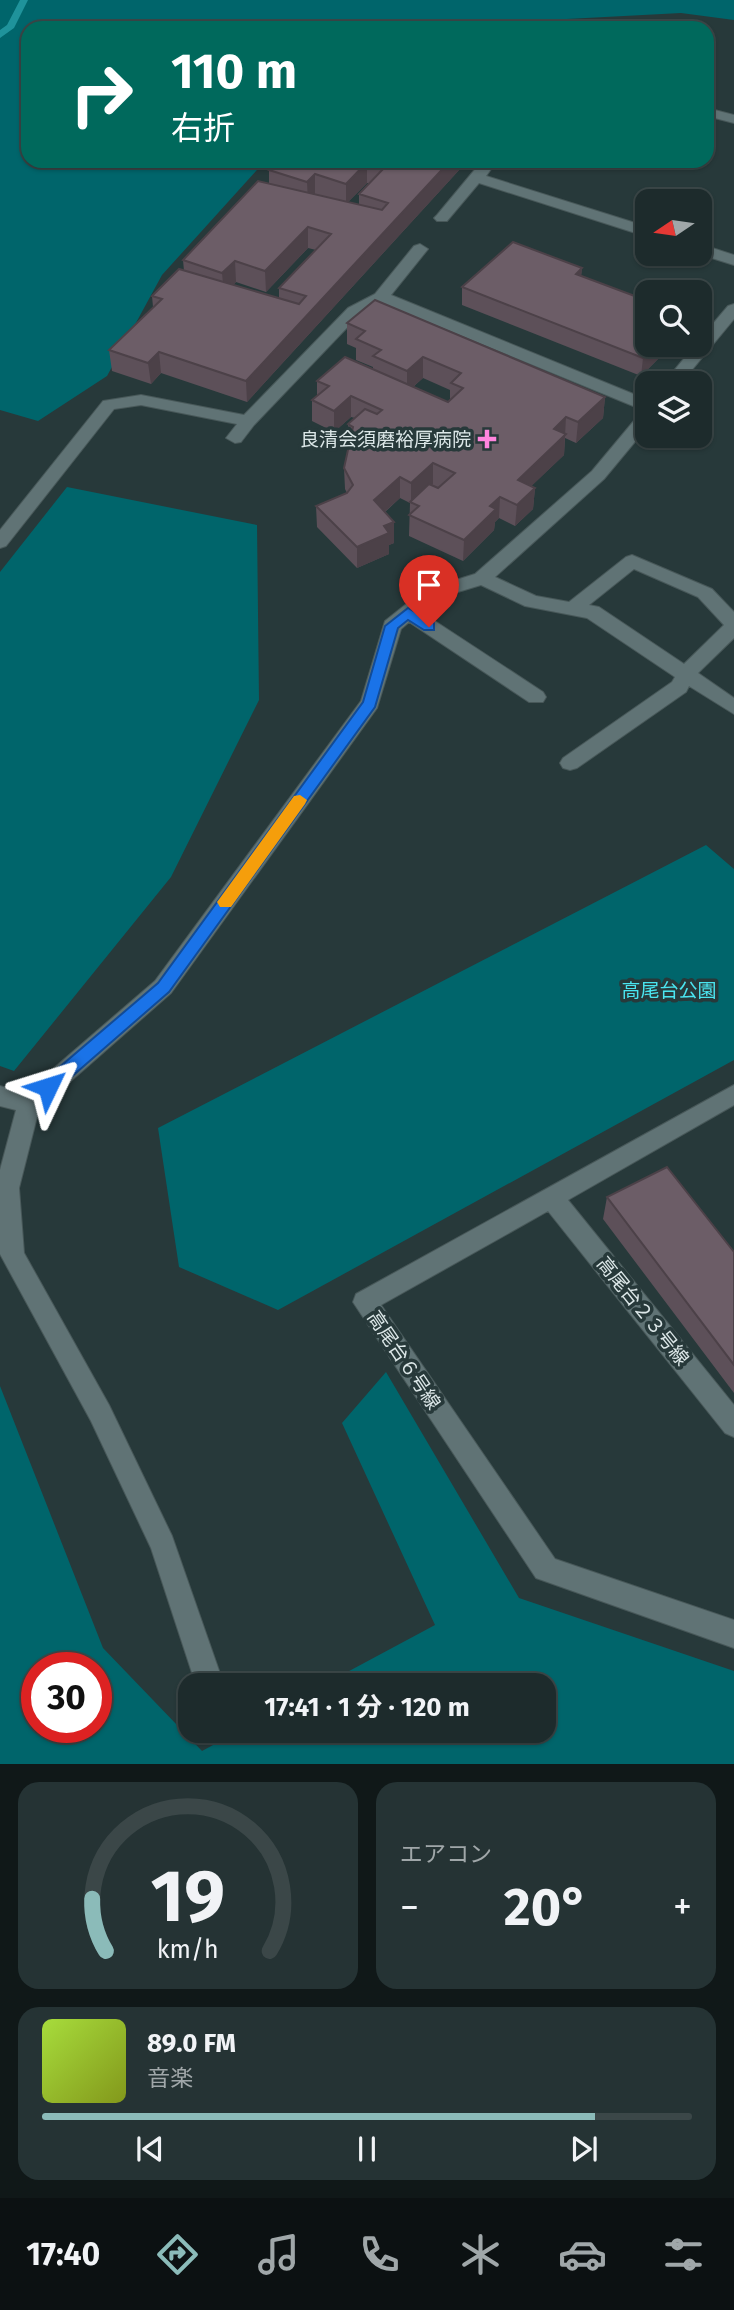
<!DOCTYPE html>
<html lang="ja">
<meta charset="utf-8">
<style>
body{margin:0;font-family:"Fira Sans","Noto Sans JP",sans-serif;background:#253334;color:#f1f3f6;height:100vh;display:flex;flex-direction:column;font-size:26px;white-space:nowrap}
*{box-sizing:border-box;margin:0}
p{font-size:23px;color:#a0a7a9}
.icon{flex:none;width:38px;height:38px;fill:none;stroke:currentColor;stroke-width:2;stroke-linecap:round;stroke-linejoin:round}
.map{position:relative;height:1764px;overflow:hidden}
.panel{display:flex;flex-direction:column;gap:18px;padding:18px;background:#101818;flex:1}
.panel>*{flex:none}
.banner{position:absolute;left:21px;top:21px;width:693px;height:147px;border-radius:21px;box-shadow:0 2px 5px #0004,0 0 0 2px #3b4748;background:#00695c;color:#fff;overflow:hidden}
.needle{width:46px;rotate:257deg}
.buttons{position:absolute;left:635px;top:189px;display:grid;gap:14px}
.buttons a{display:grid;place-items:center;width:77px;height:77px;border-radius:14px;background:#1d2b2c;box-shadow:0 2px 5px #0004,0 0 0 2px #3b4748;font-size:35px}
.speed{position:absolute;left:21px;top:1652px;display:flex;gap:14px;font-size:35px;font-weight:700;text-align:center}
.speed>*{display:grid;place-content:center;width:91px;height:91px;border-radius:50%;background:#1d2b2c;box-shadow:0 2px 5px #0004,0 0 0 2px #3b4748;line-height:1}
.speed .limit{border:10px solid #d22;background:#fff;color:#111}
.pin{position:absolute;display:grid;place-items:center;width:60px;height:60px;color:#fff;margin:-72px -30px;border-radius:50% 50% 50% 0;rotate:-45deg;box-shadow:0 0 7px #0007}
.pin .icon{rotate:45deg}
.me{position:absolute;width:77px;margin:-38px;rotate:49deg;stroke-linejoin:round;filter:drop-shadow(0 0 5px #0008)}
.turn{display:flex;align-items:center;gap:24px;height:147px;padding:0 35px;font-size:32px}
.turn .icon{width:91px;height:91px;stroke-width:2.5}
.turn b{display:block;font-size:49px;line-height:60px}
.big{font-size:52px;font-weight:700;line-height:1.1}
.panel .widget{flex:1;display:flex;flex-direction:column;justify-content:center;gap:10px;min-width:0;padding:0 24px;border-radius:21px;background:#253334}
.panel .dial{align-items:center;gap:0}
.dial svg{height:182px;overflow:visible;fill:none;stroke:#3b4748;stroke-width:7;stroke-linecap:round;text-anchor:middle}
.dial text{fill:#f1f3f6;stroke:none}
.song{display:flex;align-items:center;gap:21px}
.cover{width:84px;height:84px;border-radius:10px;background:linear-gradient(135deg,hsl(80 70% 55%),hsl(70 70% 35%))}
.played{height:7px;border-radius:4px;background:linear-gradient(90deg,#8bbbb9 85%,#3b4748 85%)}
.keys{display:flex;justify-content:space-around;direction:ltr}
.heat{display:flex;justify-content:space-between;align-items:center;font-size:38px;direction:ltr}
.panel .tiles{flex:1;display:grid;gap:18px;grid-template-columns:1fr 1fr}
.widget:last-child{grid-column:span 2}
.trip{position:absolute;left:178px;top:1673px;width:378px;height:70px;border-radius:21px;background:#1d2b2c;box-shadow:0 2px 5px #0004,0 0 0 2px #3b4748;font-weight:700;line-height:70px;text-align:center}
.dock{display:flex;height:112px;justify-content:space-around;align-items:center;background:#0c1112;color:#a0a7a9}
.dock .icon{width:49px;height:49px}
.dock .selected{color:#8bbbb9}
.dock b{font-size:32px;color:#f1f3f6}
.map>svg:first-child{display:block}
</style>
<div class="map">
<svg width="734" height="1764" viewBox="0 0 734 1764">
<rect width="100%" height="100%" fill="#27393a"/>
<path fill="#00656b" fill-rule="evenodd" d="M 0,0 L 734,0 L 734,20 L 681,13 L 510,22 L 482,28 L 28,28 L 28,161 L 265,161 L 162,275 L 107,376 L 38,421 L 0,410 Z
M 67,487 L 257,525 L 259,700 L 171,877 L 14,1071 L 0,1066 L 0,572 Z
M 706,845 L 734,869 L 734,1060 L 278,1310 L 179,1267 L 158,1128 Z
M 386,1372 L 519,1598 L 734,1671 L 734,1764 L 0,1764 L 0,1386 L 103,1648 L 202,1751 L 239,1731 L 544,1731 L 544,1685 L 323,1685 L 435,1625 L 342,1423 ZM 37,1668 L 96,1668 L 96,1727 L 37,1727 Z"/>
<g fill="none" stroke-linecap="round" stroke-linejoin="round">
<path fill="#1f939b" fill-rule="evenodd" d="M 20,0 L 28,0 L 14,28 L 0,38 L 0,30 L 7,25 Z"/>
<defs>
<path id="minor" d="M 707,108 L 734,115 L 734,123 L 707,116 Z
M 482,161 L 497,161 L 486,176 L 648,227 L 648,237 L 479,183 L 447,221 L 437,221 L 434,218 L 437,215 Z
M 420,244 L 428,249 L 391,295 L 648,400 L 648,426 L 604,479 L 495,577 L 536,596 L 569,602 L 626,557 L 632,555 L 712,589 L 734,612 L 734,638 L 698,673 L 734,698 L 734,714 L 689,686 L 686,692 L 577,768 L 570,770 L 563,768 L 560,763 L 563,758 L 672,682 L 675,677 L 587,618 L 525,606 L 481,585 L 438,598 L 421,612 L 543,692 L 546,697 L 543,702 L 529,702 L 409,622 L 401,629 L 377,708 L 171,993 L 39,1109 L 19,1188 L 24,1253 L 109,1405 L 172,1536 L 224,1685 L 196,1685 L 151,1548 L 91,1421 L 0,1254 L 0,1170 L 16,1110 L 0,1106 L 0,1086 L 25,1093 L 155,981 L 361,701 L 385,621 L 424,590 L 475,574 L 592,471 L 643,410 L 382,303 L 360,314 L 254,425 L 241,442 L 235,443 L 226,438 L 237,424 L 141,405 L 114,409 L 6,546 L 0,548 L 0,530 L 103,401 L 141,395 L 244,415 L 348,308 L 375,294 L 414,246 ZM 634,569 L 698,597 L 724,625 L 684,664 L 599,607 L 589,605 Z
M 700,244 L 734,255 L 734,265 L 699,254 Z
M 734,304 L 734,319 L 681,383 L 664,383 L 695,345 L 700,345 L 700,339 L 728,306 Z
M 734,1085 L 734,1105 L 568,1200 L 734,1405 L 734,1437 L 725,1433 L 548,1211 L 381,1305 L 555,1559 L 734,1620 L 734,1648 L 536,1578 L 353,1302 L 356,1294 Z"/>
</defs>
<use href="#minor" stroke="#485859" stroke-width="2"/>
<use href="#minor" fill="#607375" fill-rule="evenodd"/>
</g>
<path fill="#5d5059" fill-rule="evenodd" d="M 278,161 L 461,161 L 460,169 L 247,402 L 161,373 L 151,384 L 112,371 L 109,350 L 153,307 L 152,296 L 184,271 L 183,260 L 269,183 L 269,170 ZM 367,183 L 369,183 L 359,194 L 359,205 L 348,202 ZM 308,248 L 316,250 L 279,288 L 279,298 L 233,285 L 236,282 L 266,292 Z
M 582,268 L 581,276 L 648,345 L 672,345 L 641,376 L 462,305 L 462,287 Z
M 347,323 L 605,397 L 603,418 L 576,443 L 565,438 L 564,455 L 531,486 L 535,488 L 533,509 L 515,526 L 499,518 L 495,522 L 494,530 L 463,561 L 409,536 L 410,503 L 400,498 L 385,512 L 394,543 L 389,545 L 389,554 L 357,568 L 317,527 L 316,506 L 347,493 L 345,489 L 344,468 L 349,446 L 348,445 L 348,424 L 355,418 L 351,417 L 334,432 L 312,421 L 312,400 L 317,396 L 317,381 L 373,369 L 373,367 L 356,360 L 356,348 L 347,344 ZM 423,378 L 450,390 L 450,400 L 448,402 L 413,387 Z
M 607,1197 L 734,1252 L 734,1393 L 603,1219 Z"/>
<path fill="#4c4148" d="M 450,161 L 461,161 L 460,169 L 247,402 L 246,381 Z
M 367,162 L 367,183 L 346,204 L 346,184 Z
M 315,174 L 315,195 L 308,202 L 307,182 Z
M 308,227 L 308,248 L 266,292 L 265,271 Z
M 235,261 L 236,282 L 224,294 L 222,273 Z
M 582,268 L 580,286 L 576,274 Z
M 656,345 L 672,345 L 641,376 L 643,358 Z
M 159,352 L 161,373 L 151,384 L 148,363 Z
M 423,357 L 423,378 L 407,392 L 407,371 Z
M 351,396 L 351,417 L 334,432 L 334,411 Z
M 605,397 L 603,418 L 576,443 L 578,422 Z
M 566,417 L 564,455 L 516,501 L 518,480 L 554,429 Z
M 433,463 L 433,484 L 411,504 L 411,483 Z
M 400,477 L 400,498 L 374,521 L 374,500 Z
M 535,488 L 533,509 L 515,526 L 517,505 Z
M 500,497 L 499,518 L 495,522 L 494,530 L 463,561 L 464,540 L 490,506 Z
M 394,522 L 394,543 L 389,545 L 389,554 L 357,568 L 357,547 L 384,526 Z"/>
<path fill="#6c5d67" stroke="#4c4148" stroke-width="2" d="M 278,161 L 450,161 L 246,381 L 159,352 L 148,363 L 109,350 L 162,299 L 152,296 L 179,269 L 299,304 L 306,296 L 279,288 L 331,234 L 308,227 L 265,271 L 235,261 L 222,273 L 183,260 L 258,181 L 382,210 L 388,203 L 359,194 L 385,167 L 367,162 L 346,184 L 315,174 L 307,182 L 269,170 Z
M 513,242 L 582,268 L 576,274 L 648,301 L 648,345 L 656,345 L 643,358 L 462,287 Z
M 375,300 L 605,397 L 578,422 L 566,417 L 554,429 L 566,434 L 518,480 L 535,488 L 517,505 L 500,497 L 490,506 L 496,509 L 464,540 L 409,515 L 419,506 L 410,502 L 429,484 L 438,488 L 455,473 L 433,463 L 411,483 L 400,477 L 374,500 L 394,522 L 384,526 L 389,533 L 357,547 L 316,506 L 347,493 L 353,485 L 344,468 L 353,427 L 348,424 L 365,409 L 377,414 L 382,410 L 351,396 L 334,411 L 312,400 L 329,386 L 317,381 L 345,357 L 448,402 L 463,388 L 451,383 L 461,373 L 423,357 L 407,371 L 373,356 L 381,350 L 356,339 L 365,331 L 347,323 Z
M 667,1167 L 734,1252 L 734,1365 L 607,1197 Z"/>
<path fill="#1a73e8" stroke="#114b97" stroke-width="2" d="M 408,608 L 434,623 L 434,630 L 424,630 L 408,620 L 398,628 L 375,707 L 169,992 L 54,1092 L 42,1092 L 39,1087 L 42,1082 L 158,983 L 363,702 L 385,626 Z"/>
<path fill="#f59e0b" d="M 300,795 L 307,800 L 305,804 L 231,907 L 220,907 L 217,902 L 220,898 L 294,796 Z"/>
<path fill="#ff85de" stroke="#27393a" stroke-width="2.5" d="M483.5 428.5h7v7h7v7h-7v7h-7v-7h-7v-7h7z"/>
<g text-anchor="middle" dominant-baseline="central" stroke-width="7" stroke-linejoin="round" paint-order="stroke">
<g font-size="19" fill="#dce7e8" stroke="#27393a" text-anchor="end">
<text x="471" y="439">良清会須磨裕厚病院</text>
</g>
<g font-size="19" fill="#4ae5f0" stroke="#27393a">
<text x="669" y="990">高尾台公園</text>
</g>
<g font-size="19" fill="#dce7e8" stroke="#27393a">
<text transform="translate(643 1311) rotate(51)">高尾台２３号線</text>
<text transform="translate(404 1360) rotate(56)">高尾台６号線</text>
</g>
</g>
</svg>
<div class="buttons">
<a><svg class="needle" viewBox="-14 -14 28 28"><path d="M0-13l5 13h-10z" fill="#e53935"/><path d="M0 13l5-13h-10z" fill="#a0a7a9"/></svg></a>
<a><svg class="icon" aria-label="search" viewBox="0 0 24 24"><circle cx="10" cy="10" r="6"/><path d="M15 15l6 6"/></svg></a>
<a><svg class="icon" aria-label="layers" viewBox="0 0 24 24"><path d="M12 4l9 5-9 5-9-5zM3 14l9 5 9-5"/></svg></a>
</div>
<div class="speed"><div class="limit">30</div></div>
<div class="pin" style="left:429px;top:627px;background:#d93025"><svg class="icon" aria-label="arrive" viewBox="0 0 24 24"><path d="M6 21V4h12l-3 4 3 4H6"/></svg></div>
<svg class="me" style="left:48px;top:1087px" viewBox="-20 -20 40 40"><path d="M0-17L14 15 0 8-14 15z" fill="#1a73e8" stroke="#fff" stroke-width="4"/></svg>
<div class="trip">17:41 · 1 分 · 120 m</div>
<div class="banner">
<div class="turn"><svg class="icon" aria-label="right" viewBox="0 0 24 24"><path d="M7 20v-9h11M14 6l5 5-5 5"/></svg><div><b>110 m</b>右折</div></div>
</div>
</div>
<section class="panel">
<div class="tiles">
<div class="widget dial"><svg viewBox="0 0 100 80">
<path d="M14 69A42 42 0 1 1 86 69"/>
<path d="M14 69A42 42 0 0 1 8 46" stroke="#8bbbb9"/>
<text x="50" y="56" font-size="32" font-weight="700">19</text>
<text x="50" y="72" font-size="11">km/h</text>
</svg></div>
<div class="widget"><p>エアコン</p>
<div class="heat"><a>−</a><b class="big">20°</b><a>+</a></div>
</div>
<div class="widget">
<div class="song"><i class="cover"></i><div><b>89.0 FM</b><p>音楽</p></div></div>
<div class="played"></div>
<div class="keys"><svg class="icon" aria-label="previous" viewBox="0 0 24 24"><path d="M18 5L8 12l10 7zM5 5v14"/></svg><svg class="icon" aria-label="pause" viewBox="0 0 24 24"><path d="M8 5v14M16 5v14"/></svg><svg class="icon" aria-label="next" viewBox="0 0 24 24"><path d="M6 5l10 7-10 7zM19 5v14"/></svg></div>
</div>
</div>
</section>
<nav class="dock">
<b>17:40</b>
<svg class="icon selected" aria-label="directions" viewBox="0 0 24 24"><path d="M12 3l9 9-9 9-9-9zM9 14v-3h6M13 9l2 2-2 2"/></svg>
<svg class="icon" aria-label="music" viewBox="0 0 24 24"><path d="M9 18V5l10-2v13"/><circle cx="6" cy="18" r="3"/><circle cx="16" cy="16" r="3"/></svg>
<svg class="icon" aria-label="phone" viewBox="0 0 24 24"><path d="M5 4h4l2 5-3 2q2 4 5 5l2-3 5 2v4C11 20 4 13 5 4z"/></svg>
<svg class="icon" aria-label="climate" viewBox="0 0 24 24"><path d="M12 3v18M4 7l16 10M4 17L20 7"/></svg>
<svg class="icon" aria-label="car" viewBox="0 0 24 24"><path d="M5 17H2v-5l4-1 3-4h7l3 4 3 1v5h-3M9 17h6M6 11h13"/><circle cx="7" cy="17" r="2"/><circle cx="17" cy="17" r="2"/></svg>
<svg class="icon" aria-label="filters" viewBox="0 0 24 24"><path d="M4 7h16M4 17h16"/><circle cx="9" cy="7" r="2"/><circle cx="15" cy="17" r="2"/></svg>
</nav>
